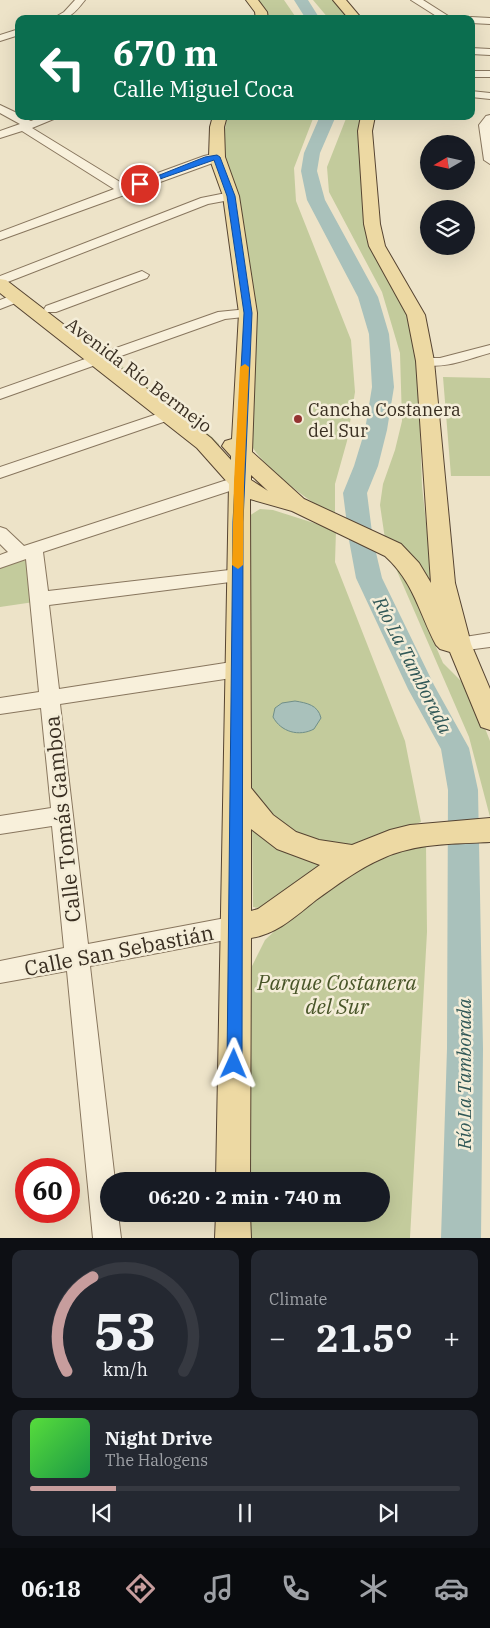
<!DOCTYPE html>
<meta charset="utf-8">
<style>
body{margin:0;font-family:"IBM Plex Serif",serif;background:#242831;color:#f1f3f6;height:100vh;display:flex;flex-direction:column;font-size:19px;white-space:nowrap}
*{box-sizing:border-box;margin:0}
p{font-size:16px;color:#9ea1a6}
.icon{flex:none;width:28px;height:28px;fill:none;stroke:currentColor;stroke-width:2;stroke-linecap:round;stroke-linejoin:round}
.map{position:relative;height:1238px;overflow:hidden}
.details{display:flex;flex-direction:column;gap:12px;padding:12px;background:#0d0f14;flex:1}
.details>*{flex:none}
.top-card{position:absolute;left:15px;top:15px;width:460px;height:105px;border-radius:10px;box-shadow:0 5px 20px #0002;background:#0b6e4f;color:#fff;overflow:hidden}
.needle{width:32px;rotate:261deg}
.controls{position:absolute;left:420px;top:135px;display:grid;gap:10px}
.controls a{display:grid;place-items:center;width:55px;height:55px;border-radius:50%;background:#171b24;box-shadow:0 5px 20px #0002;font-size:25px}
.speed{position:absolute;left:15px;top:1158px;display:flex;gap:10px;font-size:25px;font-weight:700;text-align:center}
.speed>*{display:grid;place-content:center;width:65px;height:65px;border-radius:50%;background:#171b24;box-shadow:0 5px 20px #0002;line-height:1}
.speed .limit{border:8px solid #d22;background:#fff;color:#111}
.pin{position:absolute;display:grid;place-items:center;width:42px;height:42px;color:#fff;margin:-21px;border:2px solid #fff;border-radius:50%;box-shadow:0 1px 5px #0007}
.me{position:absolute;width:55px;margin:-28px;rotate:1deg;stroke-linejoin:round;filter:drop-shadow(0 0 4px #0008)}
.turn{display:flex;align-items:center;gap:18px;height:105px;padding:0 15px;font-size:22px}
.turn .icon{width:65px;height:65px;stroke-width:2.5}
.turn b{display:block;font-size:35px;line-height:42px}
.big{font-size:38px;font-weight:700;line-height:1.1}
.details .tile{flex:1;display:flex;flex-direction:column;justify-content:center;gap:8px;min-width:0;padding:0 18px;border-radius:10px;background:#242831}
.details .dial{align-items:center;gap:0}
.dial svg{height:130px;overflow:visible;fill:none;stroke:#363941;stroke-width:7;stroke-linecap:round;text-anchor:middle}
.dial text{fill:#f1f3f6;stroke:none}
.song{display:flex;align-items:center;gap:15px}
.cover{width:60px;height:60px;border-radius:8px;background:linear-gradient(135deg,hsl(110 70% 55%),hsl(140 70% 35%))}
.played{height:5px;border-radius:2px;background:linear-gradient(90deg,#c79d9d 20%,#363941 20%)}
.keys{display:flex;justify-content:space-around;direction:ltr}
.heat{display:flex;justify-content:space-between;align-items:center;font-size:28px;direction:ltr}
.details .tiles{flex:1;display:grid;gap:12px;grid-template-columns:1fr 1fr}
.tile:last-child{grid-column:span 2}
.trip{position:absolute;left:100px;top:1172px;width:290px;height:50px;border-radius:25px;background:#171b24;box-shadow:0 5px 20px #0002;font-weight:700;line-height:50px;text-align:center}
.tab-bar{display:flex;height:80px;justify-content:space-around;align-items:center;background:#090b0e;color:#9ea1a6}
.tab-bar .icon{width:35px;height:35px}
.tab-bar .current{color:#c79d9d}
.tab-bar b{font-size:22px;color:#f1f3f6}
.map>svg:first-child{display:block}
</style>
<div class="map">
<svg width="490" height="1238" viewBox="0 0 490 1238">
<rect width="100%" height="100%" fill="#ede3c8"/>
<path fill="#c3cb9c" d="M 258,0 L 284,0 L 297,19 L 267,19 L 263,6 Z
M 313,0 L 335,0 L 351,19 L 329,19 Z
M 227,116 L 314,116 L 294,168 L 296,201 L 351,340 L 355,392 L 347,441 L 335,484 L 335,516 C 313,505 266,469 253,448 L 246,242 L 238,194 L 225,160 L 224,135 Z
M 347,116 L 363,116 L 366,216 L 412,326 L 418,375 L 422,486 L 433,587 L 385,539 L 380,505 L 383,484 L 395,450 L 402,421 L 400,353 L 382,292 L 329,192 L 327,167 Z
M 114,360 L 212,437 L 219,444 L 219,448 L 110,362 Z
M 443,377 L 490,378 L 490,476 L 451,476 Z
M 260,509 L 273,510 L 336,530 L 335,562 L 405,741 L 421,822 L 353,846 L 329,846 L 276,825 L 253,792 L 248,779 L 249,516 Z
M 390,555 L 398,560 L 443,663 L 470,690 L 490,741 L 490,817 L 469,737 Z
M 21,560 L 30,561 L 34,602 L 0,607 L 0,568 Z
M 252,824 L 330,864 L 263,909 L 253,907 Z
M 426,845 L 427,932 L 410,1238 L 249,1238 L 249,1214 L 381,1214 L 381,1181 L 249,1181 L 249,972 L 265,940 L 283,923 L 331,884 L 388,853 Z"/>
<path fill="#a9c1bb" stroke="#708f89" d="M 295,701 C 307,703 318,705 321,718 L 314,729 C 299,737 281,732 273,717 L 275,708 L 282,703 Z"/>
<g fill="none" stroke-linecap="round" stroke-linejoin="round">
<path fill="#a9c1bb" fill-rule="evenodd" d="M 294,0 L 308,0 L 320,19 L 306,19 Z
M 320,116 L 336,116 L 320,153 L 317,171 L 325,200 L 378,297 L 389,334 L 394,387 L 387,430 L 378,466 L 367,493 L 373,540 L 382,578 L 434,685 L 469,748 L 478,790 L 483,1049 L 481,1238 L 441,1238 L 447,1049 L 448,790 L 441,749 L 408,689 L 356,578 L 349,540 L 343,493 L 354,466 L 365,430 L 372,387 L 369,334 L 358,297 L 307,200 L 301,171 L 304,153 Z"/>
<defs>
<path id="minor" d="M 75,0 L 85,0 C 74,14 70,19 52,19 L 64,12 Z
M 411,0 L 423,0 L 453,19 L 441,19 Z
M 359,16 L 423,16 L 428,19 L 354,19 Z
M 471,17 L 490,18 L 490,24 L 471,23 L 471,19 L 467,19 Z
M 19,29 L 19,35 L 0,41 L 0,35 Z
M 471,48 L 490,49 L 490,55 L 471,54 Z
M 471,71 L 490,71 L 490,77 L 471,77 Z
M 471,91 L 490,93 L 490,99 L 471,97 Z
M 0,105 L 19,114 L 19,116 L 31,121 L 44,116 L 61,116 L 32,128 L 125,185 L 204,156 L 217,153 L 223,157 L 221,160 L 0,240 L 0,232 L 114,189 L 22,131 L 0,138 L 0,131 L 20,124 L 0,113 Z
M 490,115 L 490,164 L 484,160 L 479,125 L 486,116 Z
M 231,192 L 237,196 L 235,199 L 208,204 L 0,285 L 0,276 L 201,198 Z
M 142,271 L 149,275 L 147,278 L 56,312 L 46,312 L 44,309 L 46,306 Z
M 18,293 L 23,294 L 25,297 L 23,300 L 0,309 L 0,300 Z
M 248,309 L 253,310 L 255,313 L 253,316 L 225,319 L 0,399 L 0,389 L 218,312 Z
M 490,345 L 490,353 C 467,359 443,370 420,364 L 418,361 L 420,358 L 440,358 Z
M 169,410 L 175,412 L 177,415 L 175,418 L 0,478 L 0,467 Z
M 239,476 L 245,478 L 247,482 L 245,486 L 43,552 L 48,591 L 238,569 L 244,570 L 247,575 L 244,580 L 238,581 L 49,605 L 59,689 L 238,661 L 245,664 L 248,669 L 245,674 L 238,677 L 60,704 L 88,944 L 236,916 L 244,919 L 248,927 L 244,935 L 236,938 L 90,966 L 115,1181 L 109,1181 L 109,1214 L 118,1214 L 121,1238 L 93,1238 L 67,971 L 0,983 L 0,961 L 64,948 L 52,826 L 0,834 L 0,816 L 51,808 L 41,708 L 0,714 L 0,698 L 39,692 L 26,559 L 0,568 L 0,555 L 8,552 L 0,544 L 0,527 L 6,529 L 24,546 Z
M 490,633 L 490,647 L 459,651 L 452,649 L 449,644 L 452,639 Z"/>
<path id="major" d="M 246,0 L 258,0 L 267,12 L 268,19 L 256,19 L 255,12 Z
M 333,0 L 346,0 L 362,19 L 349,19 Z
M 213,116 L 227,116 L 224,127 L 225,157 L 239,196 L 257,313 L 252,452 L 304,499 L 401,544 L 419,563 L 431,583 L 416,361 L 407,315 L 369,246 L 364,224 L 358,131 L 361,116 L 375,116 L 372,131 L 380,224 L 385,246 L 425,315 L 434,361 L 455,583 L 471,644 L 490,689 L 490,730 L 481,727 L 450,652 L 440,649 L 436,645 C 419,613 414,582 385,556 L 292,511 L 250,499 L 251,788 L 273,815 L 296,832 L 319,840 L 352,845 L 390,830 L 410,825 L 490,818 L 490,842 C 454,844 414,843 381,859 C 358,869 337,885 316,900 C 296,916 277,934 251,938 L 250,1181 L 216,1181 L 229,484 L 197,448 L 0,293 L 0,279 L 6,280 L 211,438 L 231,460 L 231,456 L 222,446 L 225,441 L 232,439 L 239,313 L 223,196 L 209,157 L 210,127 ZM 251,475 L 268,491 L 251,480 ZM 251,829 L 277,849 L 320,865 L 258,909 L 251,911 Z
M 216,1214 L 250,1214 L 251,1238 L 215,1238 Z"/>
</defs>
<use href="#minor" stroke="#88765e" stroke-width="2"/>
<use href="#major" stroke="#564432" stroke-width="2"/>
<use href="#minor" fill="#f8f0db" fill-rule="evenodd"/>
<use href="#major" fill="#edd9a3" fill-rule="evenodd"/>
</g>
<path fill="#1a73e8" stroke="#114b97" d="M 217,155 L 220,157 L 235,196 L 252,313 L 243,522 L 242,1064 L 240,1069 L 234,1072 L 229,1069 L 227,1064 L 233,522 L 244,313 L 227,196 L 214,160 L 143,185 L 137,184 L 205,157 Z"/>
<path fill="#f59e0b" d="M 245,364 L 249,367 L 244,482 L 243,565 L 238,569 L 232,565 L 234,482 L 240,367 Z"/>
<circle fill="#943431" stroke="#f4edd8" stroke-width="2" cx="298" cy="419" r="5"/>
<g text-anchor="middle" dominant-baseline="central" stroke-width="5" stroke-linejoin="round" paint-order="stroke">
<g font-size="18" fill="#392e21" stroke="#f4edd8">
<text transform="translate(139 375) rotate(37)">Avenida Río Bermejo</text>
</g>
<g font-size="18" fill="#392e21" stroke="#f4edd8" text-anchor="start">
<text x="308" y="409">Cancha Costanera<tspan x="308" dy="21">del Sur</tspan></text>
</g>
<g font-size="19" font-style="italic" fill="#315857" stroke="#f4edd8">
<text transform="translate(413 665) rotate(63)">Río La Tamborada</text>
<text transform="translate(464 1074) rotate(-90)">Río La Tamborada</text>
</g>
<g font-size="21" fill="#392e21" stroke="#f4edd8">
<text transform="translate(62 819) rotate(-96)">Calle Tomás Gamboa</text>
<text transform="translate(119 950) rotate(-11)">Calle San Sebastián</text>
</g>
<g font-size="21" font-style="italic" fill="#485528" stroke="#f4edd8">
<text x="337" y="982">Parque Costanera<tspan x="337" dy="24">del Sur</tspan></text>
</g>
</g>
</svg>
<div class="controls">
<a><svg class="needle" viewBox="-14 -14 28 28"><path d="M0-13l5 13h-10z" fill="#e53935"/><path d="M0 13l5-13h-10z" fill="#9ea1a6"/></svg></a>
<a><svg class="icon" aria-label="layers" viewBox="0 0 24 24"><path d="M12 4l9 5-9 5-9-5zM3 14l9 5 9-5"/></svg></a>
</div>
<div class="speed"><div class="limit">60</div></div>
<div class="pin" style="left:140px;top:184px;background:#d93025"><svg class="icon" aria-label="arrive" viewBox="0 0 24 24"><path d="M6 21V4h12l-3 4 3 4H6"/></svg></div>
<svg class="me" style="left:234px;top:1064px" viewBox="-20 -20 40 40"><path d="M0-17L14 15 0 8-14 15z" fill="#1a73e8" stroke="#fff" stroke-width="4"/></svg>
<div class="trip">06:20 · 2 min · 740 m</div>
<div class="top-card">
<div class="turn"><svg class="icon" aria-label="left" viewBox="0 0 24 24"><path d="M17 20v-9H6M10 6l-5 5 5 5"/></svg><div><b>670 m</b>Calle Miguel Coca</div></div>
</div>
</div>
<section class="details">
<div class="tiles">
<div class="tile dial"><svg viewBox="0 0 100 80">
<path d="M14 69A42 42 0 1 1 86 69"/>
<path d="M14 69A42 42 0 0 1 30 11" stroke="#c79d9d"/>
<text x="50" y="56" font-size="32" font-weight="700">53</text>
<text x="50" y="72" font-size="11">km/h</text>
</svg></div>
<div class="tile"><p>Climate</p>
<div class="heat"><a>−</a><b class="big">21.5°</b><a>+</a></div>
</div>
<div class="tile">
<div class="song"><i class="cover"></i><div><b>Night Drive</b><p>The Halogens</p></div></div>
<div class="played"></div>
<div class="keys"><svg class="icon" aria-label="previous" viewBox="0 0 24 24"><path d="M18 5L8 12l10 7zM5 5v14"/></svg><svg class="icon" aria-label="pause" viewBox="0 0 24 24"><path d="M8 5v14M16 5v14"/></svg><svg class="icon" aria-label="next" viewBox="0 0 24 24"><path d="M6 5l10 7-10 7zM19 5v14"/></svg></div>
</div>
</div>
</section>
<nav class="tab-bar">
<b>06:18</b>
<svg class="icon current" aria-label="directions" viewBox="0 0 24 24"><path d="M12 3l9 9-9 9-9-9zM9 14v-3h6M13 9l2 2-2 2"/></svg>
<svg class="icon" aria-label="music" viewBox="0 0 24 24"><path d="M9 18V5l10-2v13"/><circle cx="6" cy="18" r="3"/><circle cx="16" cy="16" r="3"/></svg>
<svg class="icon" aria-label="phone" viewBox="0 0 24 24"><path d="M5 4h4l2 5-3 2q2 4 5 5l2-3 5 2v4C11 20 4 13 5 4z"/></svg>
<svg class="icon" aria-label="climate" viewBox="0 0 24 24"><path d="M12 3v18M4 7l16 10M4 17L20 7"/></svg>
<svg class="icon" aria-label="car" viewBox="0 0 24 24"><path d="M5 17H2v-5l4-1 3-4h7l3 4 3 1v5h-3M9 17h6M6 11h13"/><circle cx="7" cy="17" r="2"/><circle cx="17" cy="17" r="2"/></svg>
</nav>
